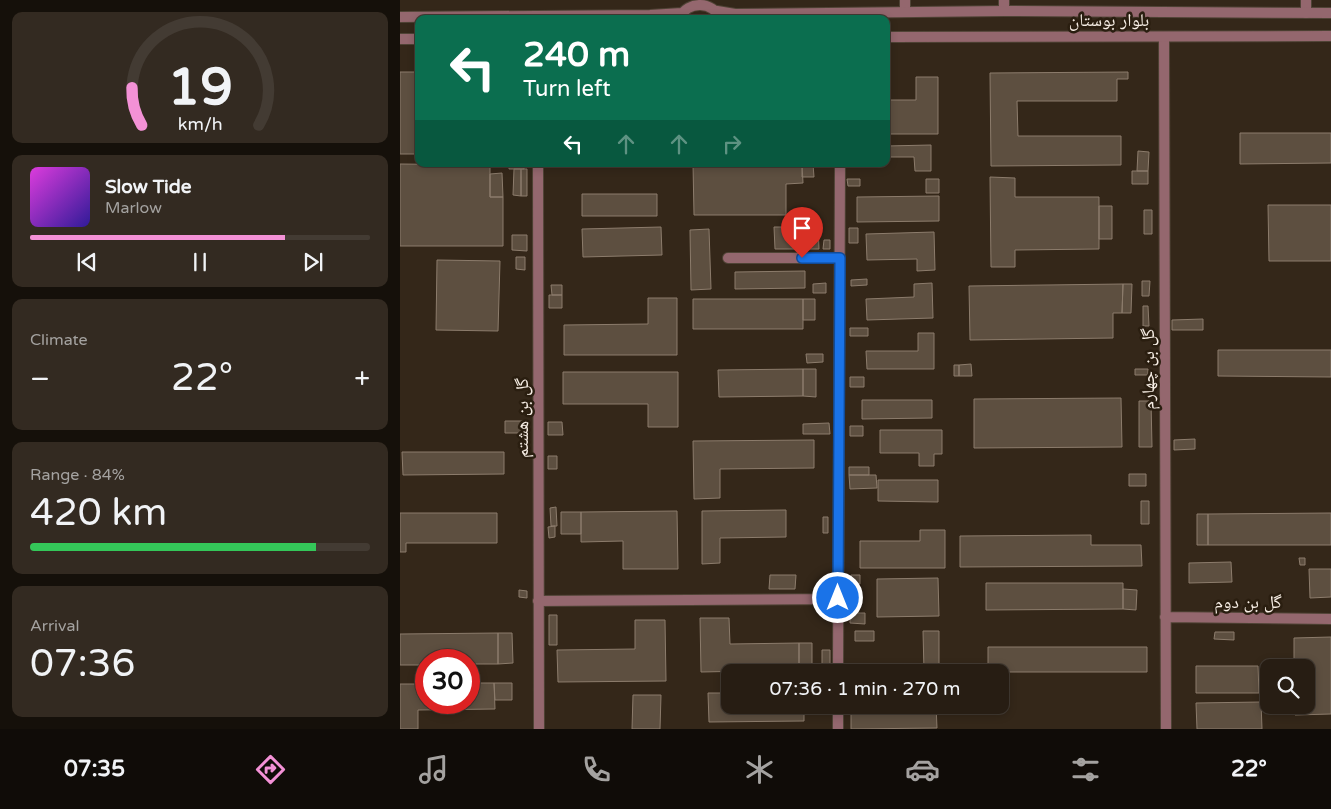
<!DOCTYPE html>
<meta charset="utf-8">
<style>
body{margin:0;font-family:"Varela Round","Noto Naskh Arabic",sans-serif;background:#332a21;color:#f1f3f6;height:100vh;display:flex;flex-direction:column;font-size:19px;white-space:nowrap}
*{box-sizing:border-box;margin:0}
p{font-size:16px;color:#a4a2a0}
.icon{flex:none;width:28px;height:28px;fill:none;stroke:currentColor;stroke-width:2;stroke-linecap:round;stroke-linejoin:round}
.map{position:relative;flex:1;overflow:hidden}
.details{display:flex;flex-direction:column;gap:12px;padding:12px;background:#15100a;width:400px}
.details>*{flex:none}
.hud{position:absolute;left:15px;top:15px;width:475px;height:152px;border-radius:10px;box-shadow:0 2px 8px #0003,0 0 0 1px #433b33;background:#0b6e4f;color:#fff;overflow:hidden}
.tools{position:absolute;left:860px;top:659px;display:grid;gap:10px}
.tools a{display:grid;place-items:center;width:55px;height:55px;border-radius:10px;background:#271d13;box-shadow:0 2px 8px #0003,0 0 0 1px #433b33;font-size:25px}
.speed{position:absolute;left:15px;top:649px;display:flex;gap:10px;font-size:25px;font-weight:700;text-align:center}
.speed>*{display:grid;place-content:center;width:65px;height:65px;border-radius:50%;background:#271d13;box-shadow:0 2px 8px #0003,0 0 0 1px #433b33;line-height:1}
.speed .limit{border:8px solid #d22;background:#fff;color:#111}
.pin{position:absolute;display:grid;place-items:center;width:42px;height:42px;color:#fff;margin:-51px -21px;border-radius:50% 50% 50% 0;rotate:-45deg;box-shadow:0 0 5px #0007}
.pin .icon{rotate:45deg}
.me{position:absolute;width:55px;margin:-28px;rotate:0deg;stroke-linejoin:round;filter:drop-shadow(0 0 4px #0008)}
.turn{display:flex;align-items:center;gap:18px;height:105px;padding:0 25px;font-size:22px}
.turn .icon{width:65px;height:65px;stroke-width:2.5}
.turn b{display:block;font-size:35px;line-height:42px}
.lanes{display:flex;align-items:center;height:48px;padding:0 25px;background:#0003;justify-content:center;gap:25px;direction:ltr}
.lanes .off{opacity:.35}
.big{font-size:38px;font-weight:600;line-height:1.1}
.details .tile{flex:1;display:flex;flex-direction:column;justify-content:center;gap:8px;min-width:0;padding:0 18px;border-radius:10px;background:#332a21}
.details .dial{align-items:center;gap:0}
.dial svg{height:130px;overflow:visible;fill:none;stroke:#433b33;stroke-width:7;stroke-linecap:round;text-anchor:middle}
.dial text{fill:#f1f3f6;stroke:none}
.song{display:flex;align-items:center;gap:15px}
.cover{width:60px;height:60px;border-radius:8px;background:linear-gradient(135deg,hsl(300 70% 55%),hsl(250 70% 35%))}
.played{height:5px;border-radius:2px;background:linear-gradient(90deg,#f391d6 75%,#433b33 75%)}
.keys{display:flex;justify-content:space-around;direction:ltr}
.heat{display:flex;justify-content:space-between;align-items:center;font-size:28px;direction:ltr}
.charge{height:8px;border-radius:4px;background:linear-gradient(90deg,#34c759 84%,#433b33 0)}
.trip{position:absolute;left:321px;top:664px;width:288px;height:50px;border-radius:10px;background:#271d13;box-shadow:0 2px 8px #0003,0 0 0 1px #433b33;font-weight:600;line-height:50px;text-align:center}
.tabs{display:flex;height:80px;justify-content:space-around;align-items:center;background:#100c08;color:#a4a2a0}
.tabs .icon{width:35px;height:35px}
.tabs .active{color:#f391d6}
.tabs b{font-size:22px;color:#f1f3f6}
main{display:flex;flex:1;min-height:0}
.map>svg:first-child{display:block}
</style>
<main>
<section class="details">
<div class="tile dial"><svg viewBox="0 0 100 80">
<path d="M14 69A42 42 0 1 1 86 69"/>
<path d="M14 69A42 42 0 0 1 8 46" stroke="#f391d6"/>
<text x="50" y="56" font-size="32" font-weight="700">19</text>
<text x="50" y="72" font-size="11">km/h</text>
</svg></div>
<div class="tile">
<div class="song"><i class="cover"></i><div><b>Slow Tide</b><p>Marlow</p></div></div>
<div class="played"></div>
<div class="keys"><svg class="icon" aria-label="previous" viewBox="0 0 24 24"><path d="M18 5L8 12l10 7zM5 5v14"/></svg><svg class="icon" aria-label="pause" viewBox="0 0 24 24"><path d="M8 5v14M16 5v14"/></svg><svg class="icon" aria-label="next" viewBox="0 0 24 24"><path d="M6 5l10 7-10 7zM19 5v14"/></svg></div>
</div>
<div class="tile"><p>Climate</p>
<div class="heat"><a>−</a><b class="big">22°</b><a>+</a></div>
</div>
<div class="tile"><p>Range · 84%</p><b class="big">420 km</b><div class="charge"></div></div>
<div class="tile"><p>Arrival</p><b class="big">07:36</b></div>
</section>
<div class="map">
<svg width="931" height="729" viewBox="0 0 931 729">
<rect width="100%" height="100%" fill="#342719"/>
<path fill="#5d4f40" stroke="#8c7c6c" d="M 0,72 L 19,72 L 19,154 L 0,154 Z
M 728,72 L 728,79 L 717,79 L 717,101 L 617,101 L 618,136 L 721,136 L 721,165 L 591,166 L 590,73 Z
M 516,77 L 538,77 L 538,134 L 486,134 L 486,100 L 516,100 Z
M 840,133 L 931,133 L 931,163 L 840,164 Z
M 531,145 L 531,171 L 515,171 L 514,157 L 486,157 L 486,146 Z
M 738,151 L 749,152 L 748,171 L 737,171 Z
M 0,164 L 90,165 L 90,197 L 103,197 L 103,246 L 0,246 Z
M 109,164 L 124,164 L 124,169 L 109,169 Z
M 148,164 L 165,164 L 165,165 L 148,165 Z
M 293,164 L 402,164 L 403,183 L 386,184 L 386,215 L 294,215 Z
M 402,164 L 413,164 L 414,177 L 402,177 Z
M 114,169 L 121,169 L 121,196 L 113,195 Z
M 121,169 L 127,169 L 127,196 L 121,196 Z
M 732,171 L 748,171 L 748,184 L 732,184 Z
M 102,173 L 103,197 L 90,197 L 90,174 Z
M 590,177 L 615,178 L 615,197 L 699,197 L 699,249 L 615,250 L 615,267 L 591,267 Z
M 447,179 L 460,179 L 460,186 L 448,186 Z
M 526,179 L 539,179 L 539,193 L 526,193 Z
M 182,194 L 257,194 L 257,216 L 182,216 Z
M 539,196 L 539,221 L 457,222 L 457,197 Z
M 868,205 L 931,205 L 931,261 L 869,261 Z
M 699,206 L 712,206 L 712,239 L 699,239 Z
M 744,210 L 752,210 L 752,234 L 744,234 Z
M 261,227 L 262,255 L 183,257 L 182,229 Z
M 374,227 L 418,227 L 419,249 L 375,249 Z
M 449,228 L 458,228 L 458,243 L 449,243 Z
M 309,229 L 311,289 L 291,290 L 290,230 Z
M 534,232 L 535,270 L 517,271 L 517,259 L 467,260 L 466,234 Z
M 112,235 L 127,235 L 127,251 L 112,250 Z
M 424,240 L 430,240 L 430,249 L 423,249 Z
M 116,257 L 125,257 L 125,270 L 116,269 Z
M 37,260 L 100,261 L 98,331 L 36,330 Z
M 405,271 L 405,288 L 335,289 L 335,272 Z
M 467,279 L 467,285 L 451,286 L 451,280 Z
M 742,281 L 750,281 L 749,296 L 742,296 Z
M 426,283 L 426,293 L 413,293 L 413,284 Z
M 532,283 L 533,318 L 467,320 L 466,299 L 514,297 L 514,284 Z
M 723,284 L 732,284 L 731,313 L 722,313 Z
M 723,284 L 722,313 L 713,313 L 713,338 L 570,340 L 569,286 Z
M 151,285 L 162,285 L 162,295 L 152,295 Z
M 149,295 L 162,295 L 162,308 L 149,308 Z
M 248,298 L 277,298 L 277,355 L 164,355 L 164,325 L 248,324 Z
M 293,299 L 403,299 L 403,329 L 293,329 Z
M 403,299 L 415,299 L 415,320 L 403,320 Z
M 743,306 L 748,306 L 749,326 L 743,326 Z
M 803,319 L 803,330 L 772,330 L 772,320 Z
M 450,328 L 468,328 L 468,336 L 450,336 Z
M 518,333 L 534,333 L 534,369 L 467,369 L 466,351 L 518,351 Z
M 818,350 L 931,350 L 931,377 L 818,376 Z
M 406,354 L 423,354 L 423,362 L 407,363 Z
M 571,364 L 572,376 L 559,376 L 559,365 Z
M 554,365 L 559,365 L 559,376 L 554,376 Z
M 403,369 L 403,396 L 319,397 L 318,370 Z
M 403,369 L 416,369 L 416,397 L 403,396 Z
M 735,369 L 748,369 L 748,375 L 735,375 Z
M 163,372 L 278,372 L 278,427 L 248,427 L 248,404 L 163,404 Z
M 450,377 L 464,377 L 464,387 L 450,387 Z
M 721,398 L 722,447 L 574,448 L 574,399 Z
M 462,400 L 532,400 L 532,418 L 462,419 Z
M 739,401 L 751,401 L 752,447 L 739,447 Z
M 105,421 L 127,421 L 127,433 L 105,433 Z
M 148,422 L 162,422 L 163,435 L 148,435 Z
M 429,423 L 430,434 L 403,434 L 403,424 Z
M 450,426 L 463,426 L 463,436 L 450,436 Z
M 480,430 L 542,430 L 542,454 L 534,454 L 534,466 L 519,466 L 519,453 L 480,453 Z
M 795,439 L 795,449 L 774,450 L 774,440 Z
M 414,440 L 414,468 L 320,469 L 320,498 L 294,499 L 293,441 Z
M 2,452 L 104,452 L 104,474 L 3,475 Z
M 148,456 L 157,456 L 157,469 L 148,469 Z
M 449,467 L 469,467 L 469,475 L 449,475 Z
M 729,474 L 746,474 L 746,486 L 729,486 Z
M 449,475 L 476,475 L 477,488 L 450,489 Z
M 478,480 L 538,480 L 538,502 L 478,501 Z
M 741,501 L 749,501 L 749,524 L 741,524 Z
M 156,507 L 157,526 L 151,526 L 150,508 Z
M 386,510 L 386,537 L 320,538 L 320,563 L 302,564 L 302,511 Z
M 277,511 L 278,569 L 223,569 L 223,541 L 181,542 L 181,512 Z
M 161,512 L 181,512 L 181,534 L 161,534 Z
M 0,513 L 97,513 L 97,543 L 6,543 L 6,552 L 0,552 Z
M 931,513 L 931,545 L 808,545 L 808,514 Z
M 797,514 L 808,514 L 808,545 L 797,545 Z
M 423,517 L 428,517 L 428,533 L 423,533 Z
M 155,526 L 155,537 L 149,538 L 148,527 Z
M 520,530 L 545,530 L 545,568 L 460,568 L 460,541 L 520,541 Z
M 691,535 L 691,545 L 741,545 L 742,566 L 560,567 L 560,536 Z
M 899,558 L 905,558 L 905,565 L 900,565 Z
M 831,562 L 832,582 L 789,583 L 789,563 Z
M 909,569 L 931,569 L 931,597 L 910,598 Z
M 370,575 L 396,575 L 395,589 L 369,589 Z
M 451,575 L 460,575 L 460,584 L 451,584 Z
M 538,578 L 539,616 L 477,617 L 477,579 Z
M 586,583 L 723,583 L 723,609 L 586,610 Z
M 723,589 L 737,590 L 736,610 L 723,609 Z
M 119,590 L 127,591 L 127,598 L 119,597 Z
M 450,613 L 465,613 L 465,624 L 450,623 Z
M 149,615 L 157,615 L 157,645 L 149,645 Z
M 300,618 L 329,618 L 330,644 L 399,643 L 399,670 L 301,672 Z
M 235,620 L 265,620 L 266,681 L 158,682 L 157,650 L 235,649 Z
M 455,631 L 474,631 L 474,641 L 455,641 Z
M 523,631 L 539,631 L 539,672 L 457,672 L 524,671 Z
M 815,632 L 834,632 L 834,640 L 814,639 Z
M 98,633 L 98,664 L 69,664 L 69,660 L 26,660 L 26,665 L 0,665 L 0,634 Z
M 98,633 L 112,633 L 113,663 L 98,664 Z
M 931,637 L 931,714 L 895,715 L 895,705 L 906,705 L 906,668 L 894,668 L 894,638 Z
M 399,643 L 412,643 L 412,670 L 399,670 Z
M 588,647 L 747,647 L 747,672 L 588,672 Z
M 422,650 L 430,650 L 430,672 L 422,672 Z
M 796,666 L 858,666 L 859,693 L 796,693 Z
M 69,683 L 94,683 L 95,709 L 18,710 L 18,729 L 0,729 L 0,684 L 26,684 L 26,702 L 69,702 Z
M 94,683 L 112,683 L 112,700 L 95,700 Z
M 308,693 L 330,693 L 330,705 L 404,705 L 404,721 L 309,722 Z
M 233,695 L 261,695 L 260,729 L 232,729 Z
M 861,702 L 862,729 L 797,729 L 796,703 Z
M 451,705 L 536,705 L 537,728 L 451,729 Z"/>
<g fill="none" stroke-linecap="round" stroke-linejoin="round">
<defs>
<path id="minor" d="M 604,0 L 604,11
M 906,0 L 906,13
M 505,12 L 505,0
M 764,37 L 766,729
M 138,164 L 139,729
M 328,258 L 440,258
M 138,601 L 438,599
M 765,617 L 931,619
M 438,672 L 440,164
M 438,705 L 438,729"/>
<path id="tertiary" d="M 317,11 L 335,14 L 604,11 L 931,13
M 0,17 L 250,15 L 282,13
M 279,18 C 289,0 312,1 321,19
M 486,37 L 931,36
M 0,39 L 19,39"/>
</defs>
<use href="#minor" stroke="#4f4335" stroke-width="12"/>
<use href="#tertiary" stroke="#4f4335" stroke-width="12"/>
<use href="#minor" stroke="#94676e" stroke-width="10"/>
<use href="#tertiary" stroke="#94676e" stroke-width="10"/>
</g>
<g fill="none" stroke-linecap="round" stroke-linejoin="round">
<defs>
<path id="route" d="M 402,258 L 440,258 L 438,598"/>
</defs>
<use href="#route" stroke="#114b97" stroke-width="12"/>
<use href="#route" stroke="#1a73e8" stroke-width="9"/>
</g>
<g text-anchor="middle" dominant-baseline="central" stroke-width="5" stroke-linejoin="round" paint-order="stroke">
<g font-size="18" fill="#f6ede4" stroke="#2a1e10">
<text x="709" y="20">بلوار بوستان</text>
<text transform="translate(748 369) rotate(-90)">گل بن چهارم</text>
<text transform="translate(122 418) rotate(-90)">گل بن هشتم</text>
<text x="848" y="602">گل بن دوم</text>
</g>
</g>
</svg>
<div class="tools">
<a><svg class="icon" aria-label="search" viewBox="0 0 24 24"><circle cx="10" cy="10" r="6"/><path d="M15 15l6 6"/></svg></a>
</div>
<div class="speed"><div class="limit">30</div></div>
<div class="pin" style="left:402px;top:258px;background:#d93025"><svg class="icon" aria-label="arrive" viewBox="0 0 24 24"><path d="M6 21V4h12l-3 4 3 4H6"/></svg></div>
<svg class="me" style="left:438px;top:598px" viewBox="-20 -20 40 40"><circle r="17" fill="#1a73e8" stroke="#fff" stroke-width="3"/><path d="M0-11L8 9 0 5-8 9z" fill="#fff"/></svg>
<div class="trip">07:36 · 1 min · 270 m</div>
<div class="hud">
<div class="turn"><svg class="icon" aria-label="left" viewBox="0 0 24 24"><path d="M17 20v-9H6M10 6l-5 5 5 5"/></svg><div><b>240 m</b>Turn left</div></div>
<div class="lanes"><svg class="icon" aria-label="left" viewBox="0 0 24 24"><path d="M17 20v-9H6M10 6l-5 5 5 5"/></svg><svg class="icon off" aria-label="ahead" viewBox="0 0 24 24"><path d="M12 20V5M6 11l6-6 6 6"/></svg><svg class="icon off" aria-label="ahead" viewBox="0 0 24 24"><path d="M12 20V5M6 11l6-6 6 6"/></svg><svg class="icon off" aria-label="right" viewBox="0 0 24 24"><path d="M7 20v-9h11M14 6l5 5-5 5"/></svg></div>
</div>
</div>
</main>
<nav class="tabs">
<b>07:35</b>
<svg class="icon active" aria-label="directions" viewBox="0 0 24 24"><path d="M12 3l9 9-9 9-9-9zM9 14v-3h6M13 9l2 2-2 2"/></svg>
<svg class="icon" aria-label="music" viewBox="0 0 24 24"><path d="M9 18V5l10-2v13"/><circle cx="6" cy="18" r="3"/><circle cx="16" cy="16" r="3"/></svg>
<svg class="icon" aria-label="phone" viewBox="0 0 24 24"><path d="M5 4h4l2 5-3 2q2 4 5 5l2-3 5 2v4C11 20 4 13 5 4z"/></svg>
<svg class="icon" aria-label="climate" viewBox="0 0 24 24"><path d="M12 3v18M4 7l16 10M4 17L20 7"/></svg>
<svg class="icon" aria-label="car" viewBox="0 0 24 24"><path d="M5 17H2v-5l4-1 3-4h7l3 4 3 1v5h-3M9 17h6M6 11h13"/><circle cx="7" cy="17" r="2"/><circle cx="17" cy="17" r="2"/></svg>
<svg class="icon" aria-label="filters" viewBox="0 0 24 24"><path d="M4 7h16M4 17h16"/><circle cx="9" cy="7" r="2"/><circle cx="15" cy="17" r="2"/></svg>
<b>22°</b>
</nav>
